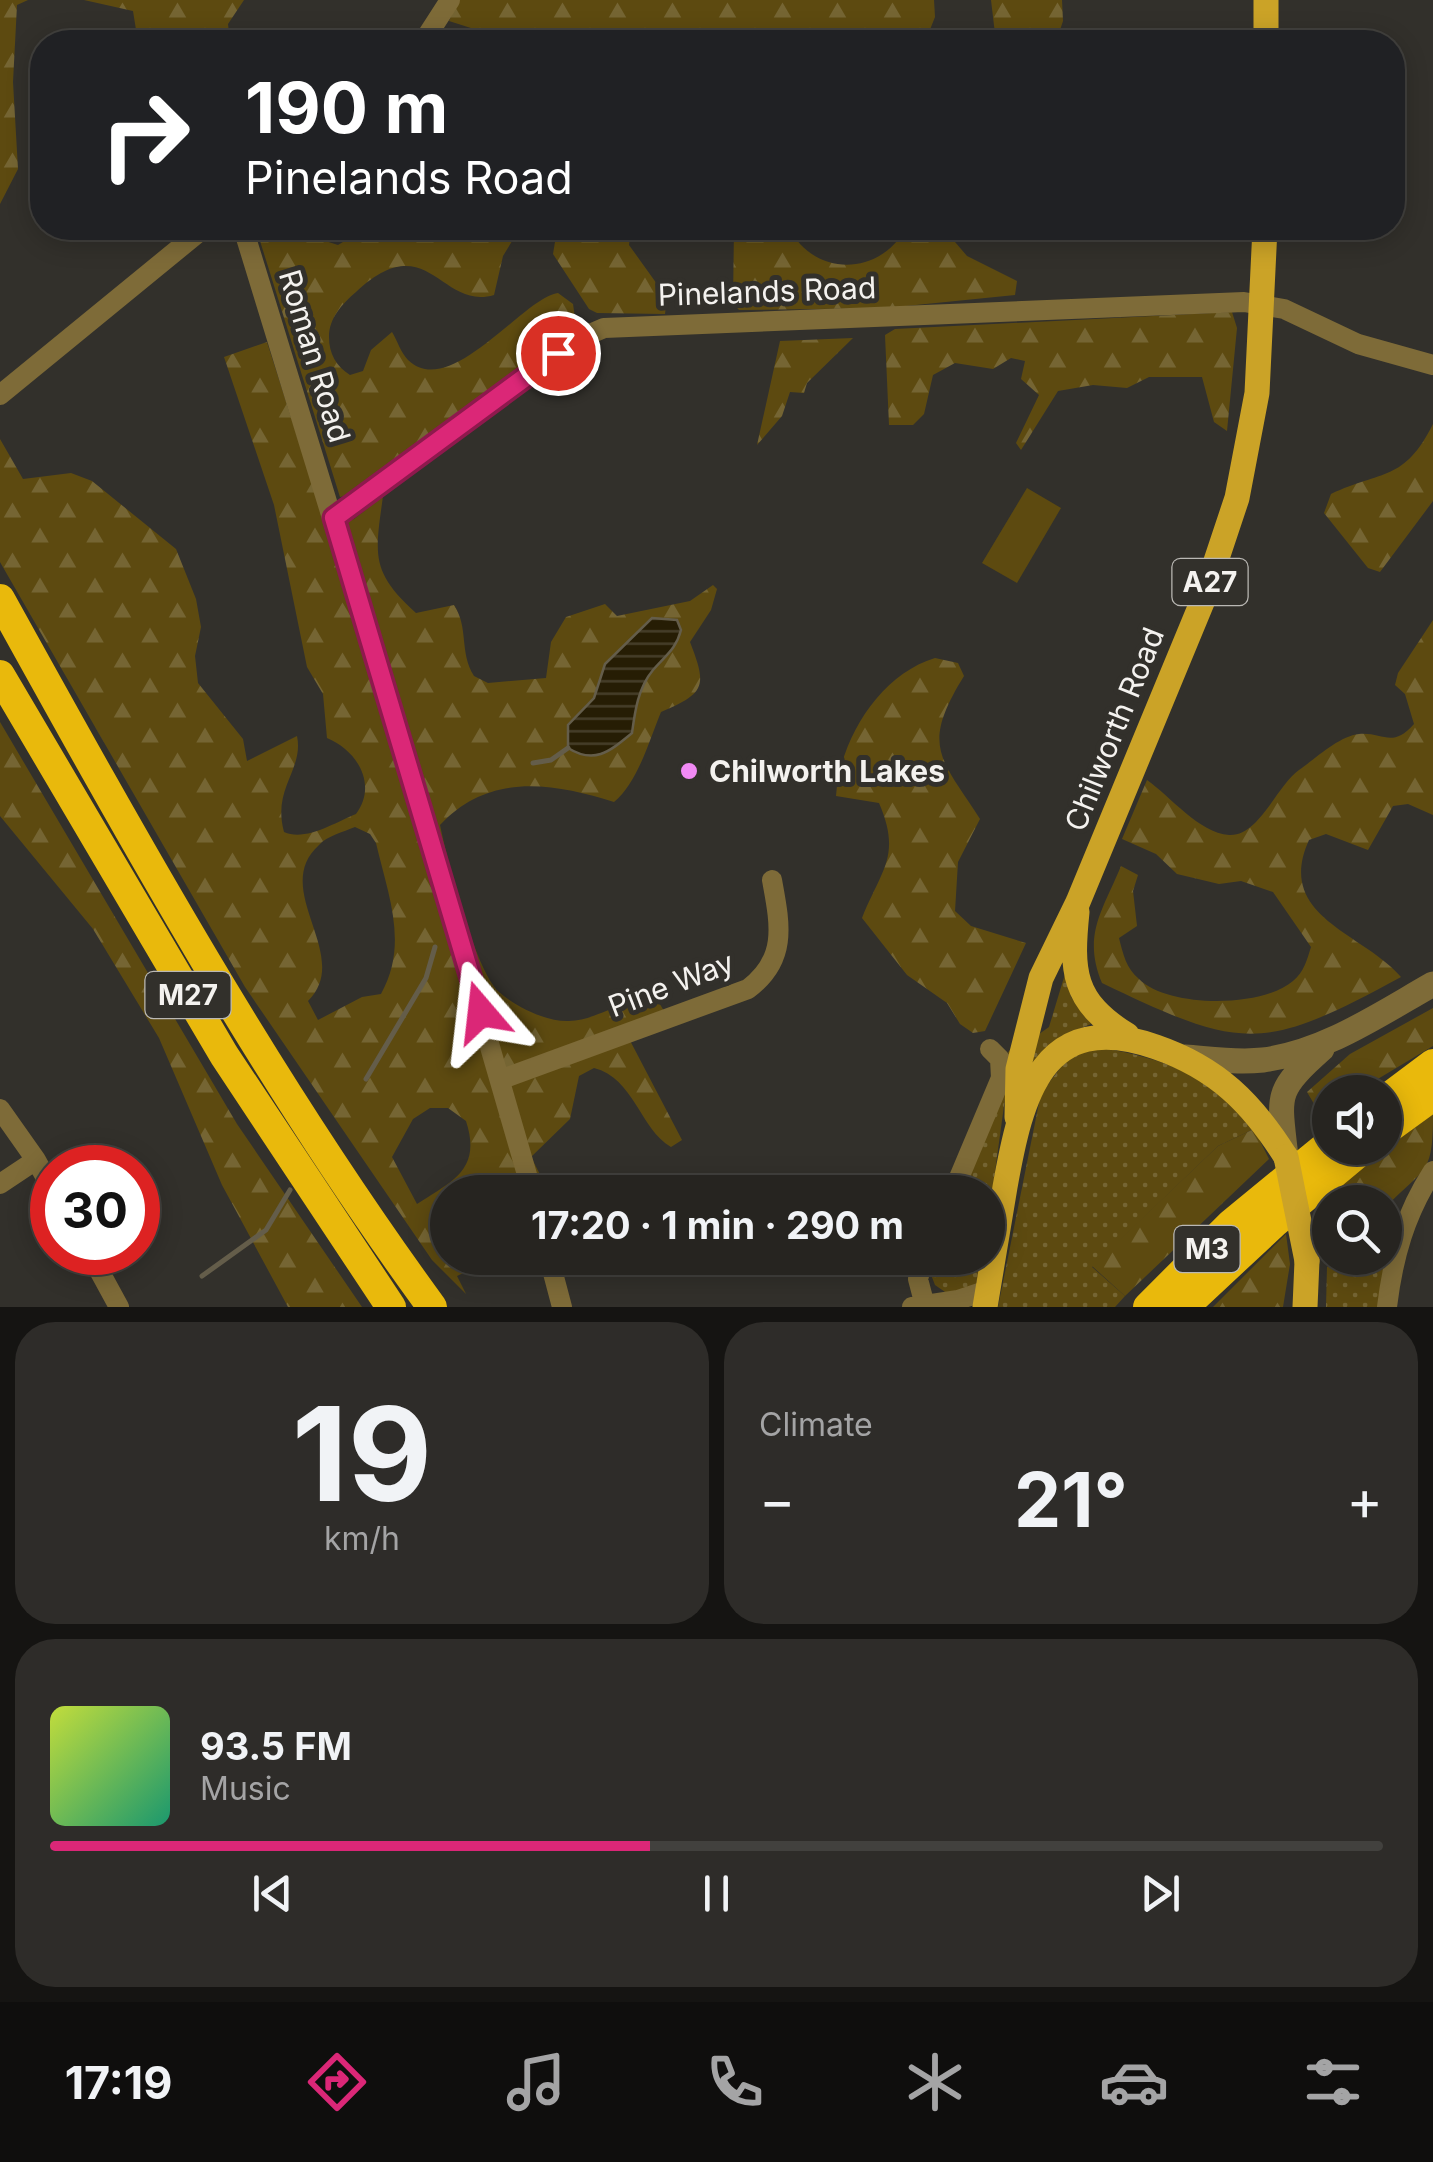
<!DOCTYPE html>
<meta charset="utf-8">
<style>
body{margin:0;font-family:Inter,sans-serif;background:#2e2c29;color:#f1f3f6;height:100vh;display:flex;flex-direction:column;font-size:38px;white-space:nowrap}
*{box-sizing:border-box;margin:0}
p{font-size:32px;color:#a4a4a5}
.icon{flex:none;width:55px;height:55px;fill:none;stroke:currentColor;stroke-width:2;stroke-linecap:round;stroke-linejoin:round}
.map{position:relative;height:1307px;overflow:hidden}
.drawer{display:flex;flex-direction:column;gap:15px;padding:15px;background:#151412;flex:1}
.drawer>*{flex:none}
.guide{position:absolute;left:30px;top:30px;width:1375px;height:210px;border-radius:40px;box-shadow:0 5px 25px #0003,0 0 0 2px #42413e;background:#202124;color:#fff;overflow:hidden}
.buttons{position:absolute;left:1312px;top:1075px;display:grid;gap:20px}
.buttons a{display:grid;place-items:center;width:90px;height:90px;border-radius:50%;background:#262420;box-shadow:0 5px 25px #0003,0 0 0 2px #42413e;font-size:50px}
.speed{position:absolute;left:30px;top:1145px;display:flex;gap:20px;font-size:50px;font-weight:700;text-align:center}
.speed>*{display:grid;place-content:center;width:130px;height:130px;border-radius:50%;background:#262420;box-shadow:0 5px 25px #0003,0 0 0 2px #42413e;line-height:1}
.speed .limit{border:15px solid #d22;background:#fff;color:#111}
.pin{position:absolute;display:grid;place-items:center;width:85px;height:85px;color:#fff;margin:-42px;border:5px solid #fff;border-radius:50%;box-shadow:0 2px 10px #0007}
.me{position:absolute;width:110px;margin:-55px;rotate:343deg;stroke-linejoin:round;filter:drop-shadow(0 0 8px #0008)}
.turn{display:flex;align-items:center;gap:35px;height:210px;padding:0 50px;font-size:45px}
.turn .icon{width:130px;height:130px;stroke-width:2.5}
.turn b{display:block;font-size:70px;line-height:85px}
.big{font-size:75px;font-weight:700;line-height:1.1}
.drawer .widget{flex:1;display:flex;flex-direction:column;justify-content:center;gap:15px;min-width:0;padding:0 35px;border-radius:40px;background:#2e2c29}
.drawer .dial{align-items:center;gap:0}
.dial b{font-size:130px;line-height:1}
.song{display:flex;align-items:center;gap:30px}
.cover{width:120px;height:120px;border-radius:15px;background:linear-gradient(135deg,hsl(70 70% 55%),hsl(160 70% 35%))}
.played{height:10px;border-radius:5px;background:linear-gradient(90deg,#db2777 45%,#42413e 45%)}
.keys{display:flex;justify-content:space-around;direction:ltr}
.heat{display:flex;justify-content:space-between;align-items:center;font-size:55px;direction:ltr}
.drawer .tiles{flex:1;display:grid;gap:15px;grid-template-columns:1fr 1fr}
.widget:last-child{grid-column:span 2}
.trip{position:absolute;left:430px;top:1175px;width:575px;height:100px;border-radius:50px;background:#262420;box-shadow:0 5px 25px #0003,0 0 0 2px #42413e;font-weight:700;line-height:100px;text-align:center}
.tabs{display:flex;height:160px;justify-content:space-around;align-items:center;background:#0f0e0d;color:#a4a4a5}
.tabs .icon{width:70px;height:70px}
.tabs .active{color:#db2777}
.tabs b{font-size:45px;color:#f1f3f6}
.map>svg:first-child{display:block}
</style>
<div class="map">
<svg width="1433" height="1307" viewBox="0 0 1433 1307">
<defs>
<pattern id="grass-dots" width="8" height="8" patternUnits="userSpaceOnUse" patternTransform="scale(2.5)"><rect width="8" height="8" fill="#5d4a10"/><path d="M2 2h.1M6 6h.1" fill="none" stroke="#756533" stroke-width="1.8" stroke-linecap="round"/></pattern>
<pattern id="forest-firs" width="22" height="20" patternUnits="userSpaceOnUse" patternTransform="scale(2.5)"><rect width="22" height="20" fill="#5d4a10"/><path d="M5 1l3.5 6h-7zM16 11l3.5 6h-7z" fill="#756533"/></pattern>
<pattern id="water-rules" width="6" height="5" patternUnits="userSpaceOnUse" patternTransform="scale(2.5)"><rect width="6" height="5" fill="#261d04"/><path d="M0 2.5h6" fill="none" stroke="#463e29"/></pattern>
</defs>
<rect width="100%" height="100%" fill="#32302b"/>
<path fill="url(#grass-dots)" d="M 1065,974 L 1071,997 L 1091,1024 L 1061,1036 L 1030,1069 L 1032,1039 L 1049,1027 Z
M 1012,1047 L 988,1223 L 988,1192 L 962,1192 L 1004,1058 Z
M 1091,1047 C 1134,1051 1196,1069 1229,1099 C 1238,1107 1246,1119 1254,1129 L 1218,1146 L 1092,1267 L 1125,1296 L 1115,1307 L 998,1307 L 1041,1093 L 1069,1057 Z
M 1387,1256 L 1380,1307 L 1326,1307 L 1327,1267 L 1334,1262 Z
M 935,1258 L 982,1258 L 976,1284 L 948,1294 L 935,1285 L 930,1272 Z"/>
<path fill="url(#forest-firs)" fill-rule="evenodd" d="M 0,0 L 28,0 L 17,5 L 13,82 L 18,169 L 0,204 Z
M 84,0 L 244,0 L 228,24 L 230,42 L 138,42 L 133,11 Z
M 458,0 L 934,0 L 935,17 L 925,42 L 515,42 L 449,21 Z
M 991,0 L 1062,0 L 1063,21 L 1056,42 L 996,42 Z
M 256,228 L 303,228 L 306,235 L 338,245 L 366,228 L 520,228 L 503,256 L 494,295 C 440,311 428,225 356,292 C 342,304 329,318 329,337 C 329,354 336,366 350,375 L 363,371 L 371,350 L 392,332 C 397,340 401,353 408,360 C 450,401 524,297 558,293 L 573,304 L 576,325 L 357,493 L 340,497 Z
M 564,228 L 631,228 L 629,245 L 667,298 L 665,314 L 597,313 L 589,309 L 553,254 L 556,236 Z
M 734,228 L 789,228 C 815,278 880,276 906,228 L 943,228 L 967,256 L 1017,281 L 1015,295 L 886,308 L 739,310 L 733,303 Z
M 1232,312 L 1237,328 L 1227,431 L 1214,422 L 1202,377 L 1149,377 L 1127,388 L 1093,385 L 1058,391 L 1021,450 L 1016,443 L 1039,395 L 1021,379 L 1025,361 L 1011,358 L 993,369 L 955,363 L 933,375 L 924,414 L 913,425 L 889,425 L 885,335 L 895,329 Z
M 853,338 L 807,383 L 804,393 L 790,392 L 782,416 L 757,445 L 780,341 Z
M 267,342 L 326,527 L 354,519 L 383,496 C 375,555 370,571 416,613 L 454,605 C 469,628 459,652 474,676 L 488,683 L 546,678 L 551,642 L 566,617 L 605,604 L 617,616 L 690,601 L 713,585 L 717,589 L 711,610 L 690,642 C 707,686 706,693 661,712 C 649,741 638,782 614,802 C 553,783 489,772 440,825 C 447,859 475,970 499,992 C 516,1007 546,1022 569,1021 C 601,1020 624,995 658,1001 L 664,1011 L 625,1031 L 682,1140 L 671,1147 C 640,1129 634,1078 594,1068 L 579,1076 L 570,1119 L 531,1157 L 549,1192 L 448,1192 L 448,1258 L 545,1258 L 539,1269 C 508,1274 485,1261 457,1276 L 466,1294 L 432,1260 L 245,987 L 0,562 L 0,439 L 23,479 L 71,473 L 92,481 L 176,549 L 196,599 L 201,627 L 195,656 L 198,683 L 243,739 L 247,761 L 297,736 C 304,770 272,788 284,832 C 305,842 336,822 356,814 C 378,785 357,750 327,738 L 323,694 L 307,667 L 274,505 L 224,357 ZM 355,827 L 370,834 L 376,843 C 388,895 409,944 381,994 L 362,997 L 318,1020 L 308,1001 C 354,955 269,890 319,845 C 327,836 343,832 355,827 ZM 430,1108 L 448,1108 L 466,1121 C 482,1170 452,1181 417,1204 L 392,1157 L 413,1119 Z
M 1433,424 L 1433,501 L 1380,572 L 1368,568 L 1324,513 L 1331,494 C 1382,470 1404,482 1433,424 Z
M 1433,620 L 1433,815 L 1408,804 L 1393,806 L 1368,850 L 1326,834 L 1309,840 C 1274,917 1364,933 1401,977 C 1263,1052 1243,1051 1102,983 C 1082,935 1103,910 1121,866 L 1138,875 L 1133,891 L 1137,926 L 1119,938 C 1123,954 1126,968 1139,979 C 1168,1008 1262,1008 1293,981 C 1304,972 1307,960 1311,947 L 1273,892 L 1241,881 L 1219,884 L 1177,874 L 1156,854 L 1122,839 L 1147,780 C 1170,796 1199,833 1229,835 C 1259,837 1277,785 1299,770 C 1315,759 1339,736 1359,734 C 1383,732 1392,749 1414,724 L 1405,694 L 1395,685 L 1398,673 Z
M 935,658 L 958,663 L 964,676 C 920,747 941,758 980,819 L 958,862 L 955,911 L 971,926 L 1026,943 L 985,1031 L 973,1033 L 960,1024 L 947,1003 L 907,975 L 862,918 C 881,870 902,856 879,803 L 836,796 C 840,740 879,675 935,658 Z
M 0,722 L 237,1124 L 362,1307 L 288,1307 L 222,1185 L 159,1038 L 93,929 L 0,816 Z
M 1433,1008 L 1433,1046 L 1356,1092 L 1330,1092 L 1330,1108 L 1320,1114 L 1307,1092 L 1350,1054 Z
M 1433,1114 C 1433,1177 1425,1166 1385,1208 L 1385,1202 L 1330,1202 L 1330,1247 L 1314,1203 Z
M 1254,1129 L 1269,1159 L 1125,1296 L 1092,1266 L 1218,1146 Z
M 1286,1234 L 1290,1264 L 1283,1307 L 1213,1307 Z"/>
<path fill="#5d4a10" d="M 1027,488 L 1061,508 L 1017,583 L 982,563 Z"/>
<path fill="url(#water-rules)" stroke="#645d4a" stroke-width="2.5" d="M 652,618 L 677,620 L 681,630 C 676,649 666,655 653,670 C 638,688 635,711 632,733 C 610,751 595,765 568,748 L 568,725 L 594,698 L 605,664 Z"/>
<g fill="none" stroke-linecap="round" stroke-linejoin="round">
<path stroke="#645d4a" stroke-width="5" d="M 533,763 L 551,760 L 568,748
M 366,1079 L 426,978 L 435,947
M 202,1276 L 266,1230 L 290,1190"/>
<path stroke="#7e6b38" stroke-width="20" d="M 423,42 L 450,0
M 243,228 L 417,795 L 532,1192
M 0,395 L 204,228
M 334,518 L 576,340 L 604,328 L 1244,302 L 1284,309 L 1358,344 L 1433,365
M 502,1079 L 748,989 C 788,959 780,924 772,880
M 0,1109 L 36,1160 L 0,1184
M 36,1160 L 52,1189
M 953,1192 L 1001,1078 L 1000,1059 L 990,1049
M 89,1252 L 119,1307
M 549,1258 L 562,1307
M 924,1302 L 918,1279 L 924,1258
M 912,1307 L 958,1300 L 988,1290
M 1387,1307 C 1393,1257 1405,1214 1433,1171"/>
<path stroke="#7e6b38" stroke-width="25" d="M 1185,1057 C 1211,1059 1237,1063 1263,1060 C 1325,1052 1380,1014 1433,984
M 1286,1157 C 1279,1094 1274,1092 1322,1049"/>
<path stroke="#cba327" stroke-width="25" d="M 1266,0 L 1266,42
M 1077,912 C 1071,971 1072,1001 1127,1035
M 1017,1117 L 1018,1069 L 1041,978 L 1078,902 L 1203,600 L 1237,498 L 1257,393 L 1265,228
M 985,1307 C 992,1267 998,1227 1005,1187 C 1021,1097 1042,1007 1156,1047 C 1217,1068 1252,1103 1286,1157
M 1305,1307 L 1307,1261"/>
<path stroke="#e9b90c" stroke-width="30" d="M 0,599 C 134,841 268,1083 432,1307
M 0,675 L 224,1055 L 391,1307
M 1385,1100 L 1433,1064
M 1385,1131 L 1433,1096
M 1148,1307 L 1231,1224 L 1330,1143
M 1184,1307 L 1274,1223 L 1364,1148"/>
<path stroke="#cba327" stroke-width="25" d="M 1286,1157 L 1307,1261"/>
</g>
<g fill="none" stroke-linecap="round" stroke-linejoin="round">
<defs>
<path id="route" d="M 481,1012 L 334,518 L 558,353"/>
</defs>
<use href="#route" stroke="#8e194d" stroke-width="25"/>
<use href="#route" stroke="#db2777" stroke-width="18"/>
</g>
<circle fill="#f18af4" stroke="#32302b" stroke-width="4" cx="689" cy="771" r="10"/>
<g text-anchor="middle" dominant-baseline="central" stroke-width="10" stroke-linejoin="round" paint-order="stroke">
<g fill="#32302b" stroke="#bab8b4" stroke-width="2.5">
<rect x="1172.5" y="559" width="75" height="46" rx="8"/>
<rect x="145.5" y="972" width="85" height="46" rx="8"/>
<rect x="1174.5" y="1226" width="65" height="46" rx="8"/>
</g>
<g font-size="28" font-weight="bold" fill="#f4f2ef">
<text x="1210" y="582">A27</text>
<text x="188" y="995">M27</text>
<text x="1207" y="1249">M3</text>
</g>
<g font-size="30" fill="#f4f2ef" stroke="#32302b">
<text transform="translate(767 291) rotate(-2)">Pinelands Road</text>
<text transform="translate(315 356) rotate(73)">Roman Road</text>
<text transform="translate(1114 729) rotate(-68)">Chilworth Road</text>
<text transform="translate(671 984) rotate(-21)">Pine Way</text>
</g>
<g font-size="30" font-weight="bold" fill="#f4f2ef" stroke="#32302b" text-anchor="start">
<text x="709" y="771">Chilworth Lakes</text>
</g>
</g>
</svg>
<div class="buttons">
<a><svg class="icon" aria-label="sound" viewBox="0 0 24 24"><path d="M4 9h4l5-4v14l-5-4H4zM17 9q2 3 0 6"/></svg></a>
<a><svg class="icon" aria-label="search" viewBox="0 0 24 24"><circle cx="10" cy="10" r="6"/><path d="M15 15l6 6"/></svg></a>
</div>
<div class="speed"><div class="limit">30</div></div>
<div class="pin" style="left:558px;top:353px;background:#d93025"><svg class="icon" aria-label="arrive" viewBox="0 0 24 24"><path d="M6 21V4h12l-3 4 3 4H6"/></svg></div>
<svg class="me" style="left:481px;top:1012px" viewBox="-20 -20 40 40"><path d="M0-17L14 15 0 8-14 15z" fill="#db2777" stroke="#fff" stroke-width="4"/></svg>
<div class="trip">17:20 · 1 min · 290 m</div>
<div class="guide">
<div class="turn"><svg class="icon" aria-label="right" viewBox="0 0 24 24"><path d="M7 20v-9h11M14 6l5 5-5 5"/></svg><div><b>190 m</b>Pinelands Road</div></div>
</div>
</div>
<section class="drawer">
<div class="tiles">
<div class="widget dial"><b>19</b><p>km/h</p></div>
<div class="widget"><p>Climate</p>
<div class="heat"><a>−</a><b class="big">21°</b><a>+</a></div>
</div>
<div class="widget">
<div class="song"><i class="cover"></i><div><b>93.5 FM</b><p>Music</p></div></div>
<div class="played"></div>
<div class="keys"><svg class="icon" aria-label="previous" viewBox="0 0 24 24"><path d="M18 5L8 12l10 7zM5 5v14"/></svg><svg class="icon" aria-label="pause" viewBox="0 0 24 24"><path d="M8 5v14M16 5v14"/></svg><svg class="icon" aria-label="next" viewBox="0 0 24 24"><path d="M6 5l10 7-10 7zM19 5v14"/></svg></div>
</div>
</div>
</section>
<nav class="tabs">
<b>17:19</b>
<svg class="icon active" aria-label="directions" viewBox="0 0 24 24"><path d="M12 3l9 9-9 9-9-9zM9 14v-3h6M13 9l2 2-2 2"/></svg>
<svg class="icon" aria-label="music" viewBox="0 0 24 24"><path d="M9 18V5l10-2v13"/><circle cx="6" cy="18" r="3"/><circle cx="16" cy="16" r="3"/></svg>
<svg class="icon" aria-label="phone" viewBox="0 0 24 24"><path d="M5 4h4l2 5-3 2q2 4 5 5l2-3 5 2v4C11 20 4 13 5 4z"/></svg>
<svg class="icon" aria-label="climate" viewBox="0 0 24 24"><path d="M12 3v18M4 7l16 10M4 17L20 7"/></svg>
<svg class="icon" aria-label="car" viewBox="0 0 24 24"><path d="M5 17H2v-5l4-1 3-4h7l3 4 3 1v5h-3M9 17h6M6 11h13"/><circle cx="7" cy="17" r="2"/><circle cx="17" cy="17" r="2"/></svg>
<svg class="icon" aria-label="filters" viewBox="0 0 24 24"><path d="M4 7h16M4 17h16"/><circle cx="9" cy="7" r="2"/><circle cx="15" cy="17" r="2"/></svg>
</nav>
